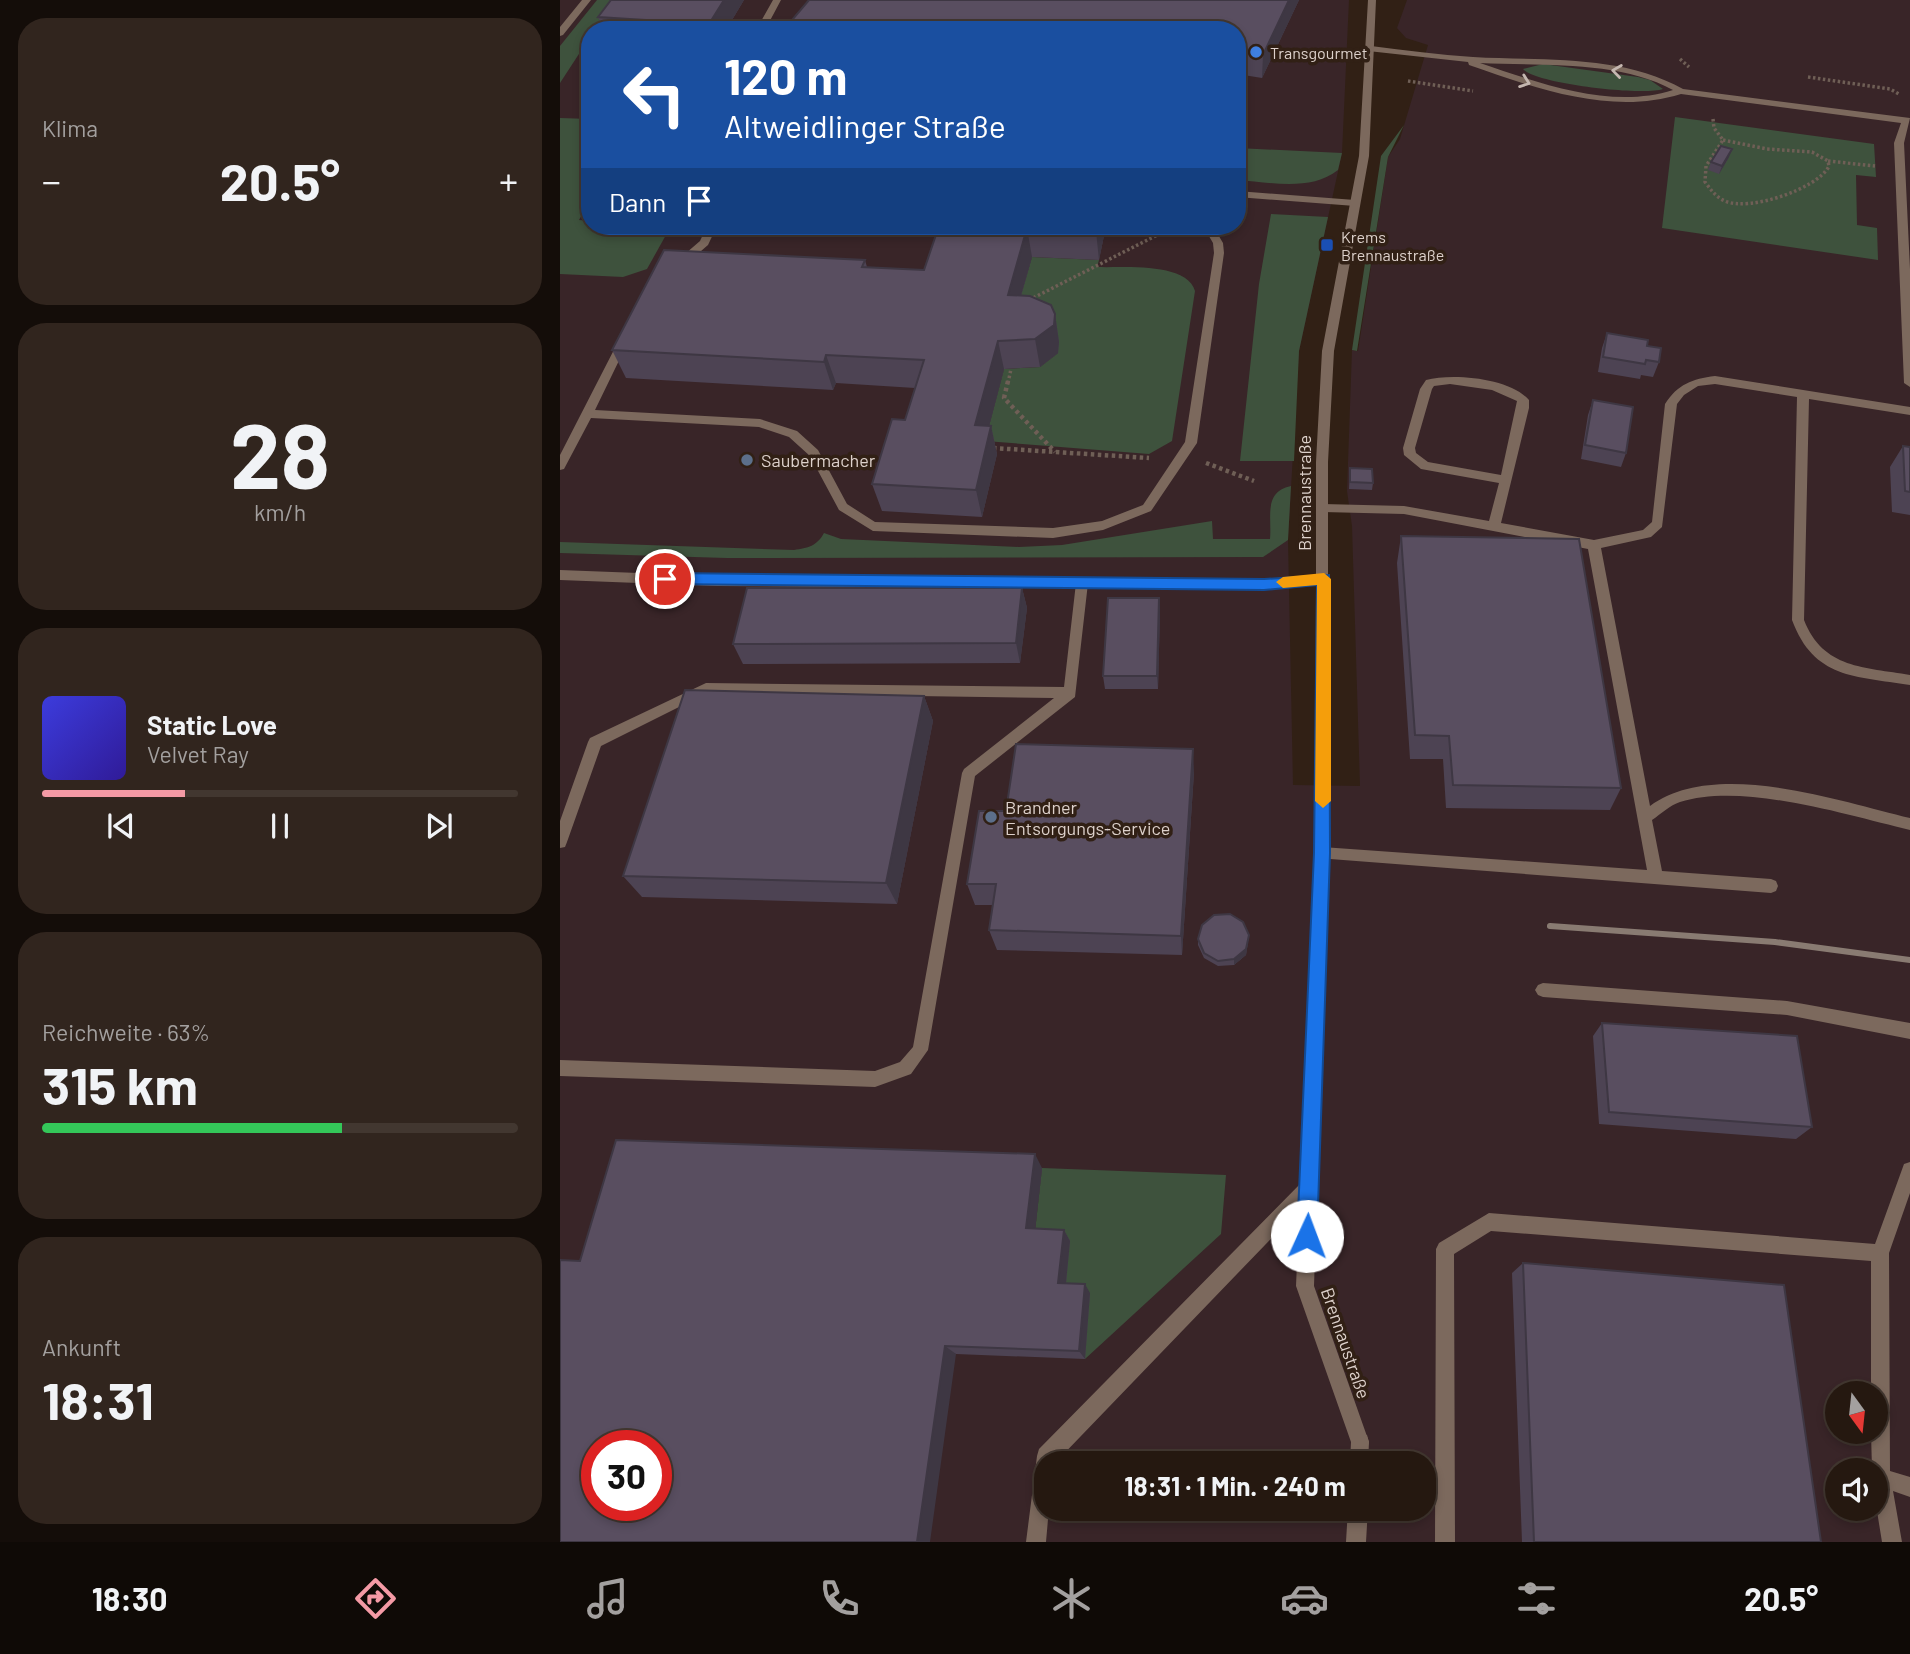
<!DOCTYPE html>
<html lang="de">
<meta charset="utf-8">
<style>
body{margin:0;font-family:Barlow,sans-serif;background:#31251e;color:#f1f3f6;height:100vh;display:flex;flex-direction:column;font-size:26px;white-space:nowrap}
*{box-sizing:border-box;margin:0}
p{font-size:23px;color:#a3a09f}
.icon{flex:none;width:38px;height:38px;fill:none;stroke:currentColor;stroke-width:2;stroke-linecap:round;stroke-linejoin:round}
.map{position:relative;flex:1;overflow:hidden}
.drawer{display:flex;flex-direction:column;gap:18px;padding:18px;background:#140d09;width:560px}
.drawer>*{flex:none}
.banner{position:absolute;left:21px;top:21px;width:665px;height:214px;border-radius:28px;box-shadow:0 4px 10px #0003,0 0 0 2px #423730;background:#1a4fa0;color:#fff;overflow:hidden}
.needle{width:46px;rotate:165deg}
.buttons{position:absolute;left:1265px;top:1381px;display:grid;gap:14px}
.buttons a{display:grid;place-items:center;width:63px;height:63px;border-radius:50%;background:#251810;box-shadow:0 4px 10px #0003,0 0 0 2px #423730;font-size:35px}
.speed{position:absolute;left:21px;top:1430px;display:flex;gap:14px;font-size:35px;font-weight:700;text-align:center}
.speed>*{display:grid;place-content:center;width:91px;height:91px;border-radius:50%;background:#251810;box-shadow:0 4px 10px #0003,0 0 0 2px #423730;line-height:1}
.speed .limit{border:10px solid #d22;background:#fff;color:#111}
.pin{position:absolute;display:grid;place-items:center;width:60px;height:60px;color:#fff;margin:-30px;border:4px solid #fff;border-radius:50%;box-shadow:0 2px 7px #0007}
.me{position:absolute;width:77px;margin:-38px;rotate:2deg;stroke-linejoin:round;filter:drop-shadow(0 0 5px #0008)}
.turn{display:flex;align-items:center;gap:24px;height:147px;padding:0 28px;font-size:32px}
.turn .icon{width:91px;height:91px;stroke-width:2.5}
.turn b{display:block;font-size:49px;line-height:60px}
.then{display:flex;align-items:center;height:66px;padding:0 28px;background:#0003;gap:14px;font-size:26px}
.big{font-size:52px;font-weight:700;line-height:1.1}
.drawer .tile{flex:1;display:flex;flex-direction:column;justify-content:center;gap:10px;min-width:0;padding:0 24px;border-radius:28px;background:#31251e}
.drawer .dial{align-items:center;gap:0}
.dial b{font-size:91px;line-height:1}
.song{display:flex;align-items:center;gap:21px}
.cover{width:84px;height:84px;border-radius:10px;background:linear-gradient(135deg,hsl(240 70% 55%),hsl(250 70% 35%))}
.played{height:7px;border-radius:4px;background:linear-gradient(90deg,#f49aa5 30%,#423730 30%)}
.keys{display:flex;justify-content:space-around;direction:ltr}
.heat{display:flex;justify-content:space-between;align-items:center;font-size:38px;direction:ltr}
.charge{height:10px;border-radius:5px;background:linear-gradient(90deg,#34c759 63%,#423730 0)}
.trip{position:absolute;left:474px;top:1451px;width:402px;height:70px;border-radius:28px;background:#251810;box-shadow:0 4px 10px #0003,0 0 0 2px #423730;font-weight:700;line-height:70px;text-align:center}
.dock{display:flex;height:112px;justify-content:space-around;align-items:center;background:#0f0a06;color:#a3a09f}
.dock .icon{width:49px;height:49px}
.dock .active{color:#f49aa5}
.dock b{font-size:32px;color:#f1f3f6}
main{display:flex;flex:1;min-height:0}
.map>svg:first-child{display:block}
</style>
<main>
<section class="drawer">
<div class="tile"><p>Klima</p>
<div class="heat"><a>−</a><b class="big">20.5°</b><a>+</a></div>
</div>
<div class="tile dial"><b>28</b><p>km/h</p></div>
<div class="tile">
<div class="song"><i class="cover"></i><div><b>Static Love</b><p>Velvet Ray</p></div></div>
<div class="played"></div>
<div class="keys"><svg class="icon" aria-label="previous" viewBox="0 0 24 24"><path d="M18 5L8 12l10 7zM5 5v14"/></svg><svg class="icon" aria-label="pause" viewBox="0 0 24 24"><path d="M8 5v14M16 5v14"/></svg><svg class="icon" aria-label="next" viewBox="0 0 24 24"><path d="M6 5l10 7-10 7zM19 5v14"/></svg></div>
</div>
<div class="tile"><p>Reichweite · 63%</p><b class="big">315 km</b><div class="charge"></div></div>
<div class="tile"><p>Ankunft</p><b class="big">18:31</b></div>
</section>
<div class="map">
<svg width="1350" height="1542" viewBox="0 0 1350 1542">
<rect width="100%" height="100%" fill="#312015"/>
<path fill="#392528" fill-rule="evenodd" d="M 0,0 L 789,0 L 782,153 L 739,351 L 728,540 L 733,785 L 800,786 L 792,526 L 787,491 L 792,350 L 798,351 L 828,157 L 840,139 L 868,45 L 846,38 L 837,28 L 847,0 L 1350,0 L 1350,1542 L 0,1542 ZM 30,30 L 677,30 L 677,226 L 30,226 ZM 1278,1393 L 1316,1393 L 1316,1432 L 1278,1432 ZM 37,1446 L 96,1446 L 96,1505 L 37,1505 ZM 486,1463 L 864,1463 L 864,1508 L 486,1508 ZM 1278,1470 L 1316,1470 L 1316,1508 L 1278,1508 Z"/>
<path fill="#3e523d" d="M 37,0 L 54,0 L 34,30 L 30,30 L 30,37 L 0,83 L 0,46 Z
M 983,64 L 1078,77 L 1090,80 L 1103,89 C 1083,96 976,84 963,69 Z
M 1115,117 L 1314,144 L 1316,177 L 1296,175 L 1297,225 L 1317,228 L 1318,260 L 1102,228 Z
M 0,118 L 30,119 L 30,200 L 19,220 L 30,221 L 30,226 L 111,226 L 87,269 L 63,277 L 0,274 Z
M 844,125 L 828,157 L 797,351 L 792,350 L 821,156 Z
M 677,148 L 782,153 L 778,170 C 750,192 710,182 677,180 Z
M 711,214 L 768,217 L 739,351 L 734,461 L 680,461 L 699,284 Z
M 472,257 L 539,260 L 537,267 C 563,268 627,262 635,291 L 612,441 L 589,454 L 425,441 L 444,369 L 480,367 L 498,353 L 453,323 Z
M 731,486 L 728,540 L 703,557 L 167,558 L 0,553 L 0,542 L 234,550 C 248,548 257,546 264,533 L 281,539 L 459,547 L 502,545 L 652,521 L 653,539 L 710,539 C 712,517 703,492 731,486 Z
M 482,1168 L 666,1175 L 661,1234 L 525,1359 L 505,1293 L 474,1240 Z"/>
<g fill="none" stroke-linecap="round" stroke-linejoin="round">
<path stroke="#6f5f56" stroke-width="3.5" stroke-dasharray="2.5 2.5" stroke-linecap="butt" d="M 1120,59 L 1129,67
M 1248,77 L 1330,89 L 1339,94
M 848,81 L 913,91
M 1153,119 L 1154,128 L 1163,140
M 1163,140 L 1207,149 L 1252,152 L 1268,161 L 1269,166 C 1258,189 1188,212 1165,201 C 1156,197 1151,190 1145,182 L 1146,166 Z
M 1268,161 L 1315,166
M 469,300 L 615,226
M 448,383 L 451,369"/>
<path stroke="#6f5f56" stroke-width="4.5" stroke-dasharray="3.5 3.5" stroke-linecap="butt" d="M 448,381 L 444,398 L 495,452
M 433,448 L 589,458
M 646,463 L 694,481"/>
<path fill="#7c695d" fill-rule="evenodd" d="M 22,0 L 31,0 L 3,35 L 0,36 L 0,27 Z
M 213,0 L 221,0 L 205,30 L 196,30 Z
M 811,46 C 845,50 879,55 913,57 C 982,61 1061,54 1123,89 L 1350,118 L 1344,143 L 1350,269 L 1350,387 L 1344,383 L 1334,143 L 1341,123 L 1121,94 C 1051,116 975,88 909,65 L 908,62 L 808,51 L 807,49 ZM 920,63 C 980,66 1059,60 1113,90 C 1051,110 979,83 920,63 Z
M 677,191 L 795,200 L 800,203 L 795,206 L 677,197 Z
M 147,226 L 157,226 L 148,245 L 126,264 L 118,264 L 118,260 L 140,241 Z
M 643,226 L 653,226 L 663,243 L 664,253 L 637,443 L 591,511 L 543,530 L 493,538 L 313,531 L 279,510 L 250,456 L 229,437 L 199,427 L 31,418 L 4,469 L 0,470 L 0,455 L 59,340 L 64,336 L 69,340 L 35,410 L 200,419 L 237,431 L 258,450 L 287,504 L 315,522 L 493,528 L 542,521 L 583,505 L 625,442 L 654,253 L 653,243 Z
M 1155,376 L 1350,407 L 1350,415 L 1249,399 L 1244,620 C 1263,669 1305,667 1350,675 L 1350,685 C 1295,676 1254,679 1232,620 L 1237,397 L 1155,384 L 1138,386 L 1124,395 L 1117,404 L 1102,527 L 1091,537 L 1041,548 L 1090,806 C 1155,758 1278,801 1350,818 L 1350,830 C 1286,815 1183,782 1120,802 C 1110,805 1101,814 1092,820 L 1102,871 L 1211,879 L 1216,881 L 1218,886 L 1216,891 L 1211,893 L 757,858 L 755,853 L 757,848 L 762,847 L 1087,870 L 1028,549 L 844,514 L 763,512 L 757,508 L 763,504 L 844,506 L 929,521 L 939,483 L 861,469 L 844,455 L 843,448 L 860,389 L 866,380 C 893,373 950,378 969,400 L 969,408 L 941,523 L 1034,540 L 1083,530 L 1092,522 L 1105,404 C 1118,384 1132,379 1155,376 ZM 890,384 L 932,390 L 957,401 L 941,475 L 868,462 L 856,453 L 855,448 L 872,389 L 874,386 Z
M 522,578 L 528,583 L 515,697 L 415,776 L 368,1050 L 351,1074 L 315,1087 L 0,1076 L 0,1060 L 315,1071 L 340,1062 L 353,1047 L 402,773 L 404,769 L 494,698 L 147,693 L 41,746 L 7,842 L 5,847 L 0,848 L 0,821 L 28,742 L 30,738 L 146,683 L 504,687 L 516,583 Z
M 983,983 L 1227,1001 L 1350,1023 L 1350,1039 L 1227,1015 L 983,997 L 978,995 L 975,990 L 978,985 Z
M 1350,1162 L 1350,1193 L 1329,1253 L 1330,1471 L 1350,1477 L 1350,1497 L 1333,1491 L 1342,1542 L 1322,1542 L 1316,1505 L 1316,1470 L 1312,1470 L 1311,1432 L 1316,1432 L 1316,1393 L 1311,1393 L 1311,1261 L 931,1231 L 894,1254 L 895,1542 L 875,1542 L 876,1249 L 879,1243 L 929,1213 L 1315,1244 L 1344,1164 Z
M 749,1179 L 755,1181 L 757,1187 L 755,1193 L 495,1463 L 486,1463 L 486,1508 L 489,1508 L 486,1542 L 466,1542 L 477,1456 L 479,1449 L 743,1181 Z
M 800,1433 L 807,1435 L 809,1442 L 808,1463 L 790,1463 L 791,1442 L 793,1435 Z
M 788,1508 L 808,1508 L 806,1542 L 786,1542 Z"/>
<path fill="#7c695d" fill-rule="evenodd" d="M 808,0 L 816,0 L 809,156 L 774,351 L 768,462 L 768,576 L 770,579 L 768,582 L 769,853 L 754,1286 L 809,1442 L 807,1449 L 800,1451 L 793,1449 L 791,1442 L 736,1286 L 755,853 L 756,585 L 704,589 L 157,586 L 0,580 L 0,570 L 157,576 L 704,579 L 756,575 L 756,462 L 762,351 L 799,156 Z"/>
<path stroke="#897b72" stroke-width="6" d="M 990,926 L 1215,942 L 1350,960"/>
</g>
<path fill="#4d4353" d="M 184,0 L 166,30 L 44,30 L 38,17 Z
M 739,0 L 702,78 L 677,74 L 677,30 L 235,30 L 232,20 Z
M 1169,157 L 1159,174 L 1148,170 L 1151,162 Z
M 379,226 L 546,226 L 539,260 L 472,257 L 461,296 L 495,314 L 499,342 L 498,353 L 480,367 L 444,369 L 429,426 L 431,426 L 437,454 L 422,517 L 322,511 L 312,484 L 345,420 L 355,388 L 276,383 L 273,390 L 66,378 L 52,350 L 305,260 L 307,267 L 364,270 Z
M 1047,333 L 1087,346 L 1099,362 L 1093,377 L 1081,375 L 1080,379 L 1038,372 L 1042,348 Z
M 1033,400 L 1066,453 L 1061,467 L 1021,459 L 1028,415 Z
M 1343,446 L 1350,447 L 1350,515 L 1332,512 L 1330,467 Z
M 790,468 L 813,483 L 812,490 L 789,489 Z
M 841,536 L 1061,788 L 1050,810 L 886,808 L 883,759 L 850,759 L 837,563 Z
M 462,588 L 467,608 L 460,663 L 183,664 L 173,644 Z
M 599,598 L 600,611 L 598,689 L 545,689 L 543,676 Z
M 364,696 L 373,721 L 337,904 L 82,897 L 63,876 Z
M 634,772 L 622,955 L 437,950 L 429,930 L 433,905 L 415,905 L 407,884 L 446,811 Z
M 689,935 L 686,955 L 674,965 L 658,966 L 644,958 L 638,945 L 638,939 Z
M 1042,1023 L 1252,1127 L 1236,1139 L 1039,1124 L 1033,1036 Z
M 482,1168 L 475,1229 L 504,1230 L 510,1241 L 506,1283 L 530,1293 L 525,1359 L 396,1354 L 20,1261 Z
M 963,1263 L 1261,1542 L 962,1542 L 952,1273 Z"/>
<path fill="#3e3743" d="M 164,0 L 184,0 L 166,30 L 151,30 L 149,24 Z
M 729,0 L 739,0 L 702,78 L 703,55 Z
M 1172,149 L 1169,157 L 1159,174 L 1162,166 Z
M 537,226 L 546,226 L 539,260 L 536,231 Z
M 467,228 L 472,257 L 453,323 L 448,295 Z
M 495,314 L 499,342 L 498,353 L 480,367 L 475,339 Z
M 438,341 L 444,369 L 422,453 L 415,425 Z
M 266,355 L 276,383 L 273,390 L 264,362 Z
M 431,426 L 437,454 L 422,517 L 416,490 Z
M 462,588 L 467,608 L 460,663 L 456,643 Z
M 599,598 L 600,611 L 598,689 L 597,676 Z
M 364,696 L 373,721 L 337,904 L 326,883 Z
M 633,749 L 634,772 L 622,955 L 621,936 Z
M 689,935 L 686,955 L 674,965 L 674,959 Z
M 475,1154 L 482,1168 L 474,1240 L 466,1228 Z
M 504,1230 L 510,1241 L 505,1293 L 498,1283 Z
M 525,1284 L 530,1293 L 525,1359 L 519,1351 Z
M 385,1346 L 396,1354 L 370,1542 L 357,1542 Z"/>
<path fill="#594e60" stroke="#3e3743" stroke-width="2" fill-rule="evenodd" d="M 51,0 L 164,0 L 149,24 L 38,17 Z
M 249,0 L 729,0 L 703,55 L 677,52 L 677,30 L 254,30 L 258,24 L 232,20 Z
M 1161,146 L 1172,149 L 1162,166 L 1151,162 Z
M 379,226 L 537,226 L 536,231 L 467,228 L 448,295 L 470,296 L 491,305 L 495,314 L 494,325 L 475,339 L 438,341 L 415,425 L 431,426 L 416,490 L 312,484 L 332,419 L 345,420 L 364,360 L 266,355 L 264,362 L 52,350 L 104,250 L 305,260 L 302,267 L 364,270 Z
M 1047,333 L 1088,340 L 1087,346 L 1101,348 L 1099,362 L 1086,360 L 1085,364 L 1043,357 Z
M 1033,400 L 1073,407 L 1066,453 L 1025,445 Z
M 1343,446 L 1350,447 L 1350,492 L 1345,491 Z
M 790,468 L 812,469 L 813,483 L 790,482 Z
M 841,536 L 1019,539 L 1061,788 L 893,785 L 889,736 L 855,735 Z
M 187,588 L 462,588 L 456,643 L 173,644 Z
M 548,598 L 599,598 L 597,676 L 543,676 Z
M 125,690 L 364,696 L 326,883 L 63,876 Z
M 456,744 L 633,749 L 621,936 L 429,930 L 436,884 L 407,884 L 419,811 L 446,811 Z
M 670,914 L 683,922 L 689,935 L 686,949 L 674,959 L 658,961 L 644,953 L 638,939 L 642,925 L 654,915 Z
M 1042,1023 L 1237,1036 L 1252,1127 L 1049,1112 Z
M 56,1140 L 475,1154 L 466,1228 L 504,1230 L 498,1283 L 525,1284 L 519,1351 L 385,1346 L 357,1542 L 0,1542 L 0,1260 L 20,1261 ZM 37,1446 L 96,1446 L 96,1505 L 37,1505 Z
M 963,1263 L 1224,1285 L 1261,1542 L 974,1542 Z"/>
<defs><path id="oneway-chevron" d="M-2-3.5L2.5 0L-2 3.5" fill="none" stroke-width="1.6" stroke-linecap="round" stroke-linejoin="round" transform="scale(1.75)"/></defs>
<g stroke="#c5b7b0">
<use href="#oneway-chevron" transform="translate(1057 71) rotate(-172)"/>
<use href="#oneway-chevron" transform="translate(965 82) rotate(20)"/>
</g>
<path fill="#1a73e8" stroke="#114b97" stroke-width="2" d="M 105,573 L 704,579 L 769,575 L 770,853 L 757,1236 L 754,1243 L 747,1246 L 740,1243 L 737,1236 L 754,853 L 757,585 L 704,590 L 105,584 L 98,579 Z"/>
<path fill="#f59e0b" d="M 764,573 L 771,579 L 771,801 L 763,808 L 755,801 L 757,585 L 723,588 L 716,582 L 723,577 Z"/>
<circle fill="#3f7fe0" stroke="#312015" stroke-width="2.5" cx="696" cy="52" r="7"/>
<rect fill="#1a4fb4" stroke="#312015" stroke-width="2.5" x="760" y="238" width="14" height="14" rx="3.5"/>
<g fill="#5c6f8a" stroke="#312015" stroke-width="2.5">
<circle cx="187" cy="460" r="7"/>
<circle cx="431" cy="817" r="7"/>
</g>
<g text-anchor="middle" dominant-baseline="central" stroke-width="7" stroke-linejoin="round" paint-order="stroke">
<g font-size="16" fill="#ddd1cb" stroke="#312015" text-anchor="start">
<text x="710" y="52">Transgourmet</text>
<text x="781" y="236">Krems<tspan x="781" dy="18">Brennaustraße</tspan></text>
</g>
<g font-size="18" fill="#ddd1cb" stroke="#312015" text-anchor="start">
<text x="201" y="460">Saubermacher</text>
<text x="445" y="807">Brandner<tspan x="445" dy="21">Entsorgungs-Service</tspan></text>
</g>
<g font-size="18" fill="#ddd1cb" stroke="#312015">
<text transform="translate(744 493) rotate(-90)">Brennaustraße</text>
<text transform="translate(786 1343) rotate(71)">Brennaustraße</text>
</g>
</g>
</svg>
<div class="buttons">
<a><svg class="needle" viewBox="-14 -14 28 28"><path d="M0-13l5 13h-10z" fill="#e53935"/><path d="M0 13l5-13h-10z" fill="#a3a09f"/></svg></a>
<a><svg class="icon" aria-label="sound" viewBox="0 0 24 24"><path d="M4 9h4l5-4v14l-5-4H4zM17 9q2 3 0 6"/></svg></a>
</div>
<div class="speed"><div class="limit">30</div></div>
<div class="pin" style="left:105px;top:579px;background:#d93025"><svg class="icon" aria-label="arrive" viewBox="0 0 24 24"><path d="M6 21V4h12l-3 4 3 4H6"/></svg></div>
<svg class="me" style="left:747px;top:1236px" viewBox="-20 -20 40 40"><circle r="19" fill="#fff"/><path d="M0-13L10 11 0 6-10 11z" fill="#1a73e8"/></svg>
<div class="trip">18:31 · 1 Min. · 240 m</div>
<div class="banner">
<div class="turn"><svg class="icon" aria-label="left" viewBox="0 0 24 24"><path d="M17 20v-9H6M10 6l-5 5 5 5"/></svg><div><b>120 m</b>Altweidlinger Straße</div></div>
<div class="then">Dann<svg class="icon" aria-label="arrive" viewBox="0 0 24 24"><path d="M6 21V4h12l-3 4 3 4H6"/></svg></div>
</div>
</div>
</main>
<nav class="dock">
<b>18:30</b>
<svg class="icon active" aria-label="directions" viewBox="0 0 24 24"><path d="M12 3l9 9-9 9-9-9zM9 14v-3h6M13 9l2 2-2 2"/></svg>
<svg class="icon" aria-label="music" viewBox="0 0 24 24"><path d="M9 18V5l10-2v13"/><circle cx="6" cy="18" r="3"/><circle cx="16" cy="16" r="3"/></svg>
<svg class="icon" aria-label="phone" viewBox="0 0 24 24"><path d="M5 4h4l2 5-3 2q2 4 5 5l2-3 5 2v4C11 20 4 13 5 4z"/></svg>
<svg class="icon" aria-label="climate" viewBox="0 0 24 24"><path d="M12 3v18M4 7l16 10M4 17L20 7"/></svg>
<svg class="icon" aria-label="car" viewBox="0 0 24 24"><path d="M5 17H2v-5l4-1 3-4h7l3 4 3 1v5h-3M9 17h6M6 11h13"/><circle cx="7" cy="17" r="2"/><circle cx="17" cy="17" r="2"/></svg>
<svg class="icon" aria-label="filters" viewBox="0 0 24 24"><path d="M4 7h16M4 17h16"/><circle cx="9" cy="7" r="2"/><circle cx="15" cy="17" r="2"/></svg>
<b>20.5°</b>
</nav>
